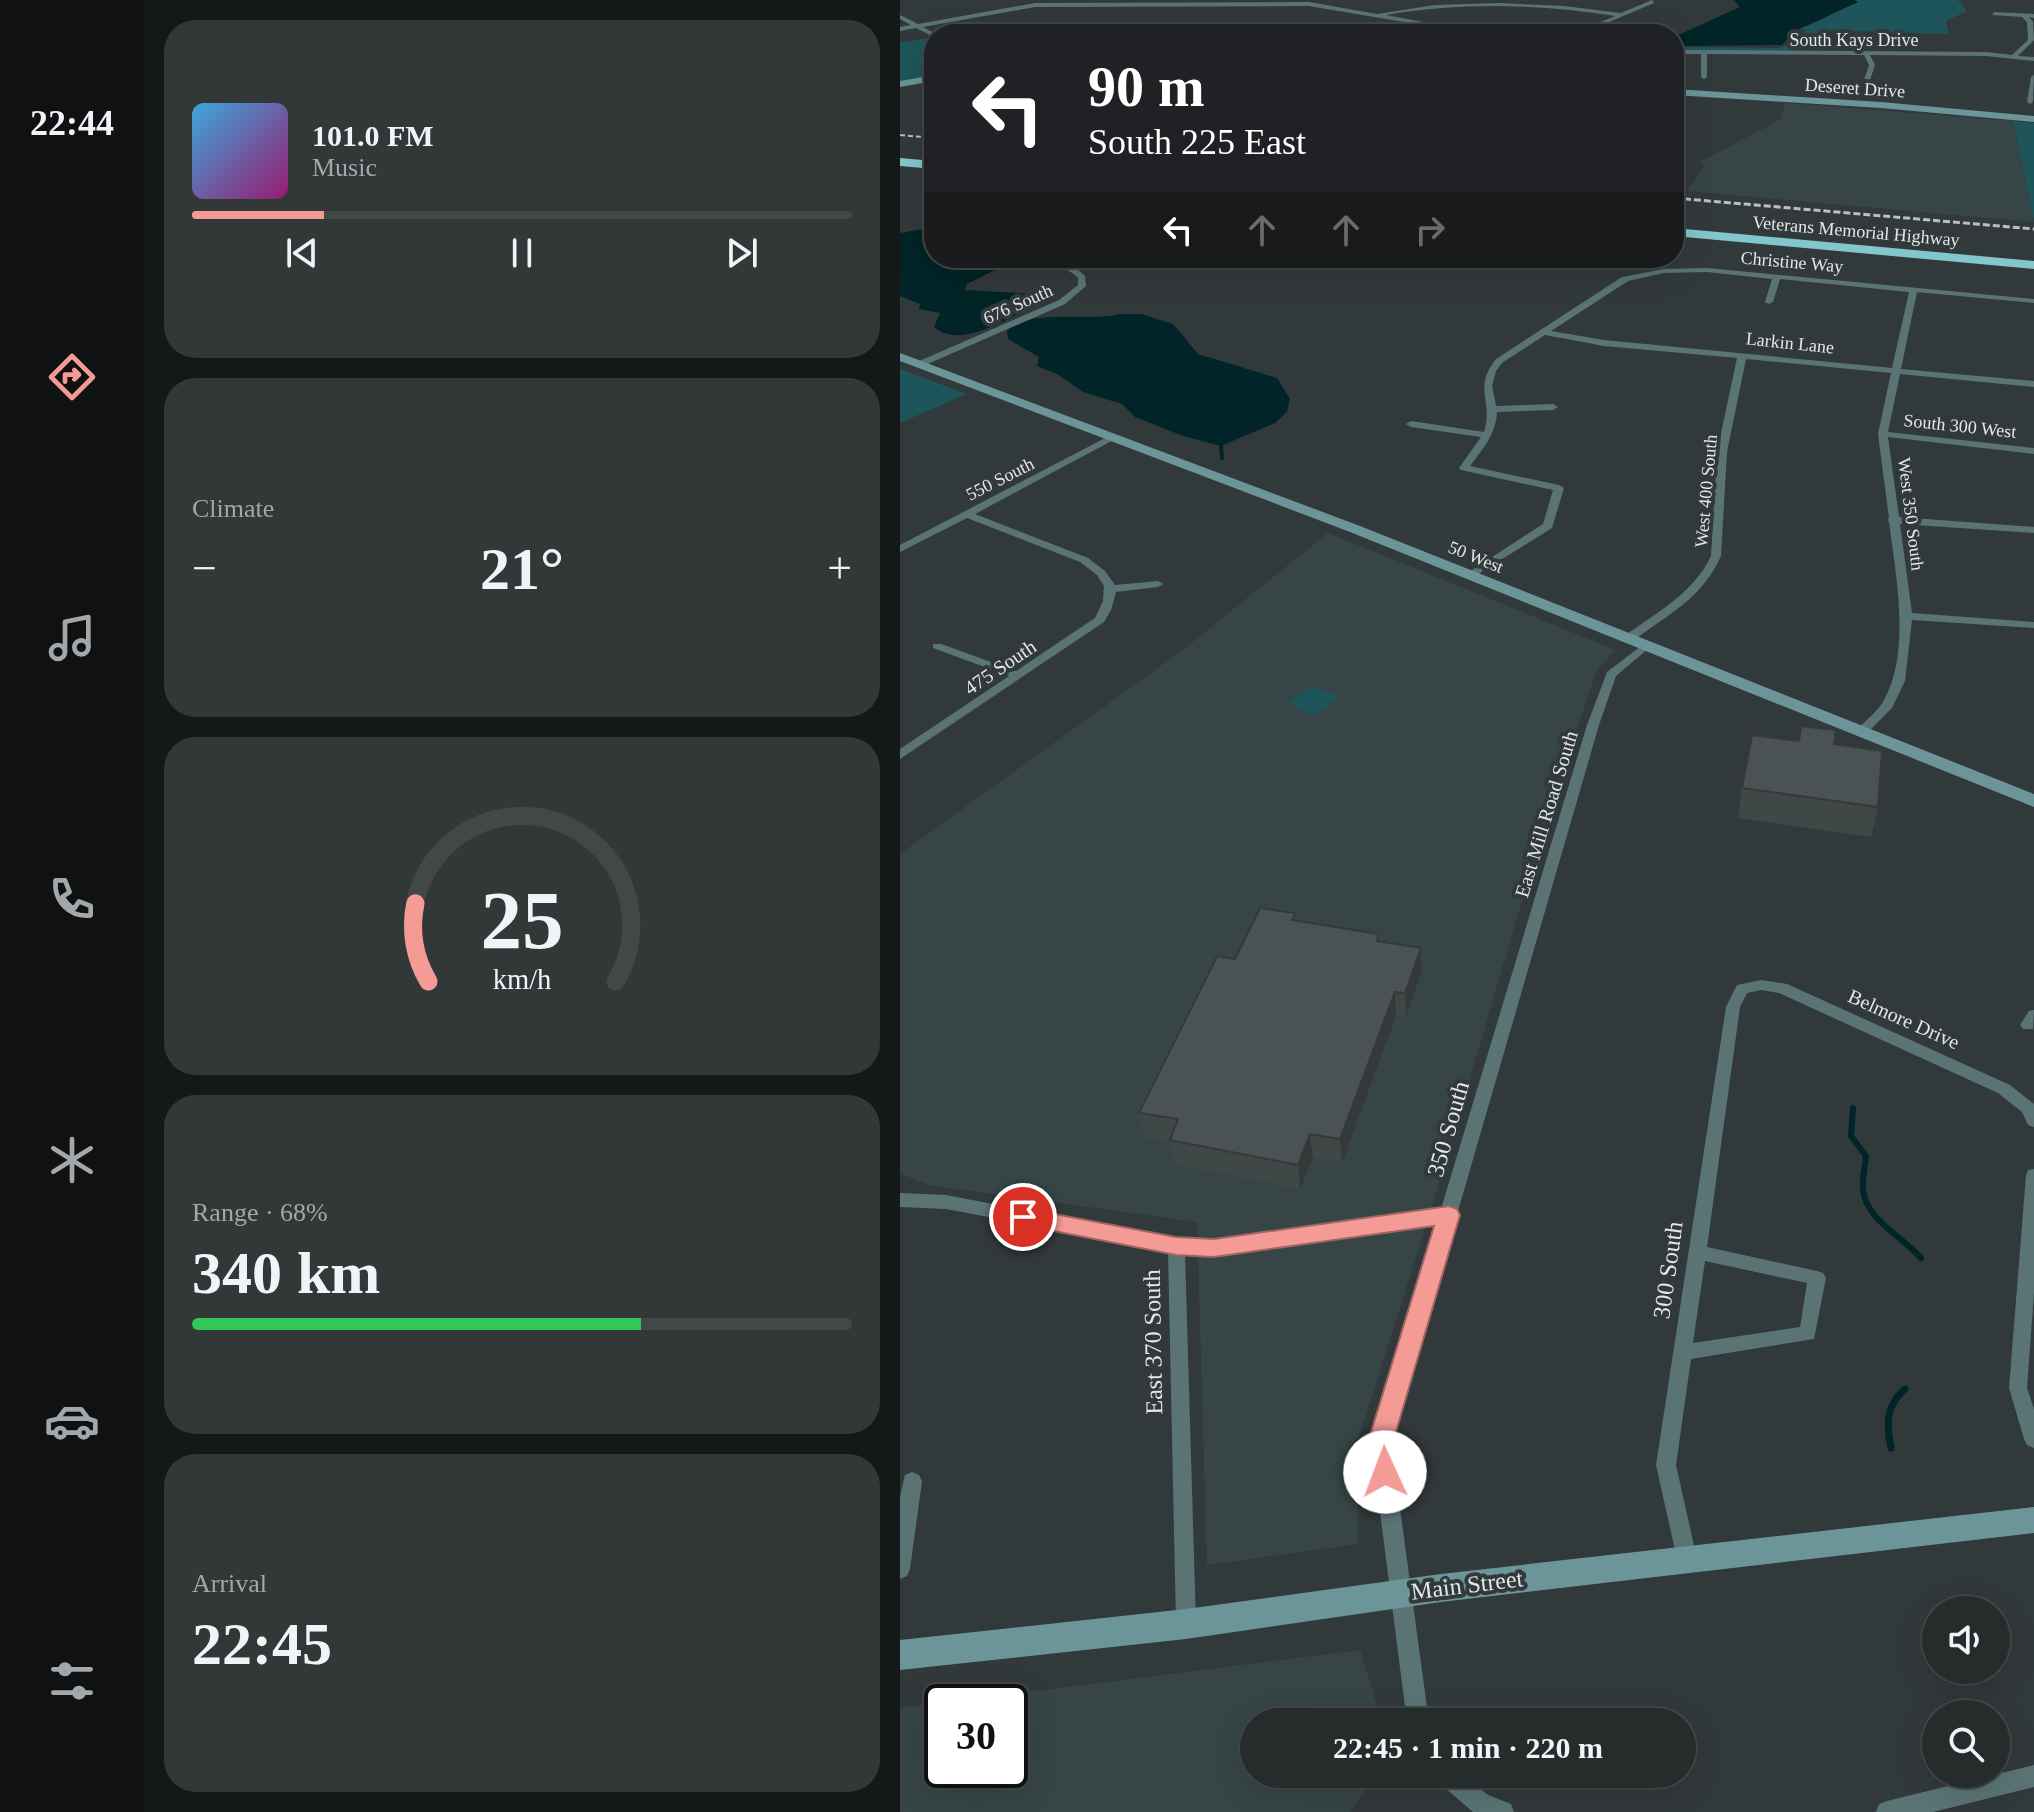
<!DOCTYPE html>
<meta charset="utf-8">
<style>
body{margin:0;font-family:"Times New Roman",serif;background:#323738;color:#f1f3f6;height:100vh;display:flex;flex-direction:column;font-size:30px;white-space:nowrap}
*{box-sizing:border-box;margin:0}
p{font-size:26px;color:#a4a7a9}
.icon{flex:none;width:44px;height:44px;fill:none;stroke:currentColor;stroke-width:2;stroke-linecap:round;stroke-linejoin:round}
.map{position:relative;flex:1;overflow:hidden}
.drawer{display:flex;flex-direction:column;gap:20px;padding:20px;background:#151818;width:756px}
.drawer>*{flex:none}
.banner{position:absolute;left:24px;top:24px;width:760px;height:244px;border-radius:32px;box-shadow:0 8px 32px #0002,0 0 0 2px #424748;background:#202124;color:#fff;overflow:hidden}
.tools{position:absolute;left:1022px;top:1596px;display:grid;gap:16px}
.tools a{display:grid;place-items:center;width:88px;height:88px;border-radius:50%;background:#262b2c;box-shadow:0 8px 32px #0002,0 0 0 2px #424748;font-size:40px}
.speed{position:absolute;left:24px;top:1684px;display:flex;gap:16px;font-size:40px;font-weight:700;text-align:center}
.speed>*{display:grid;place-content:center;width:104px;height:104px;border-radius:50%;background:#262b2c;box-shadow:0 8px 32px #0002,0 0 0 2px #424748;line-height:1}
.speed .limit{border:4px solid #111;border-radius:12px;background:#fff;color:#111}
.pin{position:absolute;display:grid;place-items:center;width:68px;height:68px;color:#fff;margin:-34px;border:4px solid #fff;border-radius:50%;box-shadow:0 2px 8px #0007}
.me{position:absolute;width:88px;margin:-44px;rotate:358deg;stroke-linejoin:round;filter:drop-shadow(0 0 6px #0008)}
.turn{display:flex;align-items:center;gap:28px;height:168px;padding:0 32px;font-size:36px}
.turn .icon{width:104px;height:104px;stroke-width:2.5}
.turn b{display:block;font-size:56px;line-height:68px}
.lanes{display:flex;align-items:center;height:76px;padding:0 32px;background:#0003;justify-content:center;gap:40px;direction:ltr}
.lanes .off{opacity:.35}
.big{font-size:60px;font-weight:600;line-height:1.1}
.drawer .card{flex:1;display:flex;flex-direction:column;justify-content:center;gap:12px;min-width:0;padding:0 28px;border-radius:32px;background:#323738}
.drawer .dial{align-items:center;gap:0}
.dial svg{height:208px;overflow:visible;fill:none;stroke:#424748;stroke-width:7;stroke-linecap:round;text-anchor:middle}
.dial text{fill:#f1f3f6;stroke:none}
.song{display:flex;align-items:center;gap:24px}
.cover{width:96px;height:96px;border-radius:12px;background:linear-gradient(135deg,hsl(200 70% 55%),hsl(320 70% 35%))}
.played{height:8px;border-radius:4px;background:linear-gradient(90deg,#f59b96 20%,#424748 20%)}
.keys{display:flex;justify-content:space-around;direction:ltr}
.heat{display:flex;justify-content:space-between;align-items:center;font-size:44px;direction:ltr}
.charge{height:12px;border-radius:6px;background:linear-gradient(90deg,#34c759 68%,#424748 0)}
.trip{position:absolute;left:340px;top:1708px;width:456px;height:80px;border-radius:40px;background:#262b2c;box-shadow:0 8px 32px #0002,0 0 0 2px #424748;font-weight:600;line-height:80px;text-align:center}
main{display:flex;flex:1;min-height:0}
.dock{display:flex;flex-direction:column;width:144px;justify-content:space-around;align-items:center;background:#0f1112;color:#a4a7a9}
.dock .icon{width:56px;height:56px}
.dock .active{color:#f59b96}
.dock b{font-size:36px;color:#f1f3f6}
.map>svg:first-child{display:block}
</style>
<main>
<nav class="dock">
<b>22:44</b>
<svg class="icon active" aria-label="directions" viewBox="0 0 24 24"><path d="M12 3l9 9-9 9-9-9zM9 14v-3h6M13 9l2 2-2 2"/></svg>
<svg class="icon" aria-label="music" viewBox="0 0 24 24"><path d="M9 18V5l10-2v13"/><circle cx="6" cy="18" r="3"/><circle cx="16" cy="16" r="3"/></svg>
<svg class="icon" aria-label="phone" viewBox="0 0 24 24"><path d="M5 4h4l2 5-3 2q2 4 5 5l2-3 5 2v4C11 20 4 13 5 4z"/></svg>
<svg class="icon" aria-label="climate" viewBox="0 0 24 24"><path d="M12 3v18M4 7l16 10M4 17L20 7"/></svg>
<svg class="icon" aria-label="car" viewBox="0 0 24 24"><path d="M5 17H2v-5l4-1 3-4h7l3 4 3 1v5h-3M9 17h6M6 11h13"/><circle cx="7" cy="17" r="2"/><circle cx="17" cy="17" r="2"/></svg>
<svg class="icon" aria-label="filters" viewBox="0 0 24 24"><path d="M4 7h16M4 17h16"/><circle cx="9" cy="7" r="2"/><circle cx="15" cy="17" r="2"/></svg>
</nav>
<section class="drawer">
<div class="card">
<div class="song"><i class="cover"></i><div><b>101.0 FM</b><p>Music</p></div></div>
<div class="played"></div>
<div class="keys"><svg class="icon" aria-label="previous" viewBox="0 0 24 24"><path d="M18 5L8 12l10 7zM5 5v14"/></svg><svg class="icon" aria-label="pause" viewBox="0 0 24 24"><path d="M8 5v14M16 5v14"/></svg><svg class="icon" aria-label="next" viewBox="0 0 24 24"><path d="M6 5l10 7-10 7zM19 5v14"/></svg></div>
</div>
<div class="card"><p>Climate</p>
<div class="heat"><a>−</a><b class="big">21°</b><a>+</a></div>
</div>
<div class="card dial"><svg viewBox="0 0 100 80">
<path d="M14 69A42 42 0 1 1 86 69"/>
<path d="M14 69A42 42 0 0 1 9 39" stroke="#f59b96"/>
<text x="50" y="56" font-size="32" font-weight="700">25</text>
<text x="50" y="72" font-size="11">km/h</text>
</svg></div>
<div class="card"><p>Range · 68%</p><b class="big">340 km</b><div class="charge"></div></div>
<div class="card"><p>Arrival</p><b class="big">22:45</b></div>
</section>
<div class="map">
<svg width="1134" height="1812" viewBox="0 0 1134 1812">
<rect width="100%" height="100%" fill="#32393a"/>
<path fill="#374546" d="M 885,103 L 1113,121 L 1134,222 L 787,191 L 805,165 L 800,162 L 881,119 Z
M 428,533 L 716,650 L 697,669 L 639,843 L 533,1204 L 457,1443 L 458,1544 L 307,1565 L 297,1222 L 28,1185 L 0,1173 L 0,854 L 284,649 Z
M 460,1650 L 482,1722 L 354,1722 L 354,1774 L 478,1774 L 450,1812 L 0,1812 L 0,1708 L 42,1703 L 42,1770 L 110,1770 L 110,1702 L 48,1702 Z"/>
<path fill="#1e555a" d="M 955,0 L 1058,0 L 1067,11 L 1046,21 L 1049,34 L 920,30 L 890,52 L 774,50 L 774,47 L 878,48 L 889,45 L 906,30 L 899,29 L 928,17 L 930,13 L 942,10 Z
M 28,38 L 34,41 L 34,75 L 0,81 L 0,43 Z
M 1113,121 L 1134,123 L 1134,221 Z
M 0,369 L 67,394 L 0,423 Z
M 412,686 L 413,686 L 440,697 L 414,715 L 388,703 Z"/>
<path fill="#002427" d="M 834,0 L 955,0 L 958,2 L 895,31 L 882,45 L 785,46 L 774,41 L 774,37 L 840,7 Z
M 34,227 L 34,235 L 29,238 L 34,240 L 34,258 C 45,258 50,260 60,263 C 74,267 87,260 101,267 L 67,284 L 65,290 L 134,294 L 136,298 L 129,302 L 128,309 C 103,321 60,349 34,327 L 40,313 L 19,309 L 20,304 L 0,296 L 0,233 Z
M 220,314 L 241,314 L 273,324 L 298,354 L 377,378 L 390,399 L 387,412 L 375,423 L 321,446 L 283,436 L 235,417 L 222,404 L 183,392 L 157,374 L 137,366 L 139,357 L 108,339 L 107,331 C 127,308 192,322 220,314 Z"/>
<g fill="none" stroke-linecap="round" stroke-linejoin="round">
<path stroke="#002427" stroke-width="4" d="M 321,446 L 322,458"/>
<path stroke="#002427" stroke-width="6" d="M 953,1108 L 951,1136 L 966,1156 C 965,1167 962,1178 963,1189 C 965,1219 1003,1237 1021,1258"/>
<path stroke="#002427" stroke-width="7" d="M 991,1448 C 986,1425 986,1405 1005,1389"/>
<path fill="#5a7476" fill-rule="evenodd" d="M 752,0 L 754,3 L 681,34 L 673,34 L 715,16 C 640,4 561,2 486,15 L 588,34 L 575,34 L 409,6 L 135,7 L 23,27 L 36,34 L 34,37 L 16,28 L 0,31 L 0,27 L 11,25 L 0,19 L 0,15 L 18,24 L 135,3 L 409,2 L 477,14 L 535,5 L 599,3 L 664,6 L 721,13 Z
M 1094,12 L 1134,14 L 1134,18 L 1129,17 L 1133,22 L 1134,40 L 1118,56 L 1134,57 L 1134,61 L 1086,56 L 970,55 L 975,65 L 969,83 L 966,85 L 963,83 L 969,65 L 964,55 L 807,54 L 807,77 L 804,79 L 801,77 L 801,54 L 774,54 L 774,50 L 804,50 L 1086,52 L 1112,55 L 1128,40 L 1127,22 L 1122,17 L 1092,15 Z
M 164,23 L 381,23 L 445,34 L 381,27 L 164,27 L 101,34 Z
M 1134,75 L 1133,102 L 1130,104 L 1127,102 L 1131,77 Z
M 111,258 C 136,258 167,257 185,276 L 186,286 L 165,304 L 23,366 L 17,366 L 17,362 L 159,300 L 178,285 L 178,278 C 160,259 133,270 111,258 Z
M 807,268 L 1134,299 L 1134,303 L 1017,292 L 1001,369 L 1134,381 L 1134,387 L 1000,374 L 988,432 L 1134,448 L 1134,454 L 988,437 L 999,517 L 1134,527 L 1134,533 L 1000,524 L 1012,613 L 1134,622 L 1134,628 L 1012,620 L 1005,681 L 992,708 L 965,735 L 957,735 L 955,732 C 964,721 978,712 984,700 C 1011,651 996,576 989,522 L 987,520 L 989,518 L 978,434 L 991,373 L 846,359 L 827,452 L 821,556 C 807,588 783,606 755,625 C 746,631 737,639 727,642 L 721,639 L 723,637 C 756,613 793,594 811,556 L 817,452 L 837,358 L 704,346 L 645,335 L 602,363 L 596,371 L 592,386 L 596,406 L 653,404 L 658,407 L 653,410 L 597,412 C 596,434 583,449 570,466 L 659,485 L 664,488 L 652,528 L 570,579 L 565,576 L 566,574 L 643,524 L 653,490 L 561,470 L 559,468 L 581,437 L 511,427 L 506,424 L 511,421 L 584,432 C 594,401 572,389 596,359 L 722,277 L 764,269 ZM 807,272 L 872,279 L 865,302 L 869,304 L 873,302 L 880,279 L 1009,292 L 992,368 L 704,340 L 651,331 L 728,281 L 764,273 Z
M 211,435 L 219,437 L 75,514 L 188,558 L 205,571 L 215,585 L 258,581 L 263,584 L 258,587 L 216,592 L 211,610 L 204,622 L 0,759 L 0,749 L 109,676 L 33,648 L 33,644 L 41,644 L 116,671 L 195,618 L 203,601 L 204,586 L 197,575 L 180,562 L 67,518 L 0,552 L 0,545 Z
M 745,643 L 751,646 L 749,648 L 716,676 L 699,725 L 491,1442 L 529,1722 L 507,1722 L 471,1442 L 537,1223 L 314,1255 L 285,1253 L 296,1624 L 293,1631 L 286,1634 L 279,1631 L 276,1624 L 268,1251 L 46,1209 L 0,1207 L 0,1193 L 46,1195 L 276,1239 L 314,1241 L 541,1209 L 687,725 L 707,672 Z
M 861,980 L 887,984 L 1110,1085 L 1134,1104 L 1134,1127 L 1128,1125 L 1122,1112 L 1098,1093 L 879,993 L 861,990 L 847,993 L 840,1007 L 807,1247 L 917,1271 L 923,1273 L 926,1278 L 914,1339 L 791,1359 L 776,1465 L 797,1559 L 794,1566 L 787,1569 L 780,1566 L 777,1559 L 756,1465 L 826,1007 L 837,985 ZM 805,1261 L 907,1283 L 900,1327 L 793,1343 Z
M 1134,1010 L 1133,1029 L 1123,1029 L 1120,1025 L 1129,1011 Z
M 1134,1169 L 1134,1293 L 1127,1388 L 1134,1409 L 1134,1448 L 1127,1445 L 1124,1439 L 1109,1388 L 1126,1175 L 1128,1170 Z
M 12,1472 L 19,1475 L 22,1481 L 10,1569 L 7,1576 L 0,1579 L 0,1497 L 5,1475 Z
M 1134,1765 L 1134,1787 L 1033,1812 L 976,1812 L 979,1804 L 987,1801 Z
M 535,1774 L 563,1774 L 588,1795 L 611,1804 L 614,1812 L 573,1812 L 538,1782 Z"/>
<path fill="#6b9599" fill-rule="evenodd" d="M 34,75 L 34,81 L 0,87 L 0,81 Z
M 774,89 L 981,102 L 1134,116 L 1134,122 L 981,108 L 774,95 Z
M 0,353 L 460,526 L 1134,794 L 1134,807 L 450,532 L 0,361 Z
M 1134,1507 L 1134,1533 L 541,1602 L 286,1639 L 0,1670 L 0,1640 L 286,1609 L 541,1574 Z"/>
<path fill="#83c6cc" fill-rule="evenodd" d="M 0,158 L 34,161 L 34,169 L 0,166 Z
M 774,228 L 1134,261 L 1134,269 L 774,236 Z"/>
<path stroke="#babfc0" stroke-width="2" stroke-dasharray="5 3" stroke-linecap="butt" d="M 0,135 L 34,138"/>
<path stroke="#babfc0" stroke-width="3" stroke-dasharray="7 3" stroke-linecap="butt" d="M 774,198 L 1134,229"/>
</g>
<path fill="#404747" d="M 30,72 L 34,72 L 34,88 L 33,87 Z
M 934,744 L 978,807 L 971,837 L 838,818 L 842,788 Z
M 479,934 L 480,941 L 522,971 L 506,1017 L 496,1016 L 442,1163 L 413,1158 L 400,1189 L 274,1164 L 270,1141 L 244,1137 L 239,1113 L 335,959 Z"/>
<path fill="#34393a" d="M 521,948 L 522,971 L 506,1017 L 505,993 Z
M 495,992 L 496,1016 L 442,1163 L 440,1139 Z
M 410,1134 L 413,1158 L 400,1189 L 398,1165 Z"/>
<path fill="#4a5253" stroke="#34393a" stroke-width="2" d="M 901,726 L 936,730 L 934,744 L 982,751 L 978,807 L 842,788 L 852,735 L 899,741 Z
M 360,908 L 395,913 L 392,920 L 479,934 L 477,941 L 521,948 L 505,993 L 495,992 L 440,1139 L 410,1134 L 398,1165 L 270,1140 L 278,1119 L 239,1113 L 317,956 L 335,959 Z"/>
<path fill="#f59b96" stroke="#9f6562" stroke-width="2" d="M 549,1206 L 557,1209 L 560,1215 L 493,1442 L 497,1472 L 494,1480 L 485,1483 L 476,1480 L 468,1442 L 534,1226 L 314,1257 L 276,1255 L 123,1225 L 115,1223 L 112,1217 L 115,1210 L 123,1208 L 276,1237 L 314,1239 Z"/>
<g text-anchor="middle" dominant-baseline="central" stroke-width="8" stroke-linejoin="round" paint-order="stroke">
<g font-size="18" fill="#e3e7e8" stroke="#32393a">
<text x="954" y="40">South Kays Drive</text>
<text transform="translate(955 88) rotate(4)">Deseret Drive</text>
<text transform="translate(956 231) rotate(5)">Veterans Memorial Highway</text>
<text transform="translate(892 262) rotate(5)">Christine Way</text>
<text transform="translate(118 304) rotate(-24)">676 South</text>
<text transform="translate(890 343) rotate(6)">Larkin Lane</text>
<text transform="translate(1060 426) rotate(6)">South 300 West</text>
<text transform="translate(100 479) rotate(-27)">550 South</text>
<text transform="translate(806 491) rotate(-85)">West 400 South</text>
<text transform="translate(1011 514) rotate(83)">West 350 South</text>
<text transform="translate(576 557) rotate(22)">50 West</text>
</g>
<g font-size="20" fill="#e3e7e8" stroke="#32393a">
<text transform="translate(100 667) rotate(-34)">475 South</text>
<text transform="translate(646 814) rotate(-73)">East Mill Road South</text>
<text transform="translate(1004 1019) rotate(24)">Belmore Drive</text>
</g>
<g font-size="24" fill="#e3e7e8" stroke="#32393a">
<text transform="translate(548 1129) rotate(-74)">350 South</text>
<text transform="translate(768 1270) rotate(-82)">300 South</text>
<text transform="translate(253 1342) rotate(-91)">East 370 South</text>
<text transform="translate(567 1585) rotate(-7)">Main Street</text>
</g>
</g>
</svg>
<div class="tools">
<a><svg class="icon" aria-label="sound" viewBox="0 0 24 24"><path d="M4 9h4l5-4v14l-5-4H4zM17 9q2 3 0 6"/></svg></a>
<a><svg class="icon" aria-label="search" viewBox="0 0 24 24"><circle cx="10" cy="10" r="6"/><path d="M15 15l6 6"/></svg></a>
</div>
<div class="speed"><div class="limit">30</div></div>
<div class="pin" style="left:123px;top:1217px;background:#d93025"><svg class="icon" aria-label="arrive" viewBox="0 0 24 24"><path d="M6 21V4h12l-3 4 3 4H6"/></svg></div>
<svg class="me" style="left:485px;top:1472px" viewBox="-20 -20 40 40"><circle r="19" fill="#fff"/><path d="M0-13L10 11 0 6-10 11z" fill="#f59b96"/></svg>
<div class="trip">22:45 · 1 min · 220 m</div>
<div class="banner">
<div class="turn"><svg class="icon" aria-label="left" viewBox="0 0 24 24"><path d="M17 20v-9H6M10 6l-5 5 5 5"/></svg><div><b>90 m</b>South 225 East</div></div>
<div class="lanes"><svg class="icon" aria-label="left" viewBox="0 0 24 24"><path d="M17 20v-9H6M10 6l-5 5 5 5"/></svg><svg class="icon off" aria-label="ahead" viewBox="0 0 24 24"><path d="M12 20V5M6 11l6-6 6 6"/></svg><svg class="icon off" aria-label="ahead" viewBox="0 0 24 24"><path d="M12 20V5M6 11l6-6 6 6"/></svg><svg class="icon off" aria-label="right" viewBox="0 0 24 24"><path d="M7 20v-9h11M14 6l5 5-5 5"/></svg></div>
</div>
</div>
</main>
